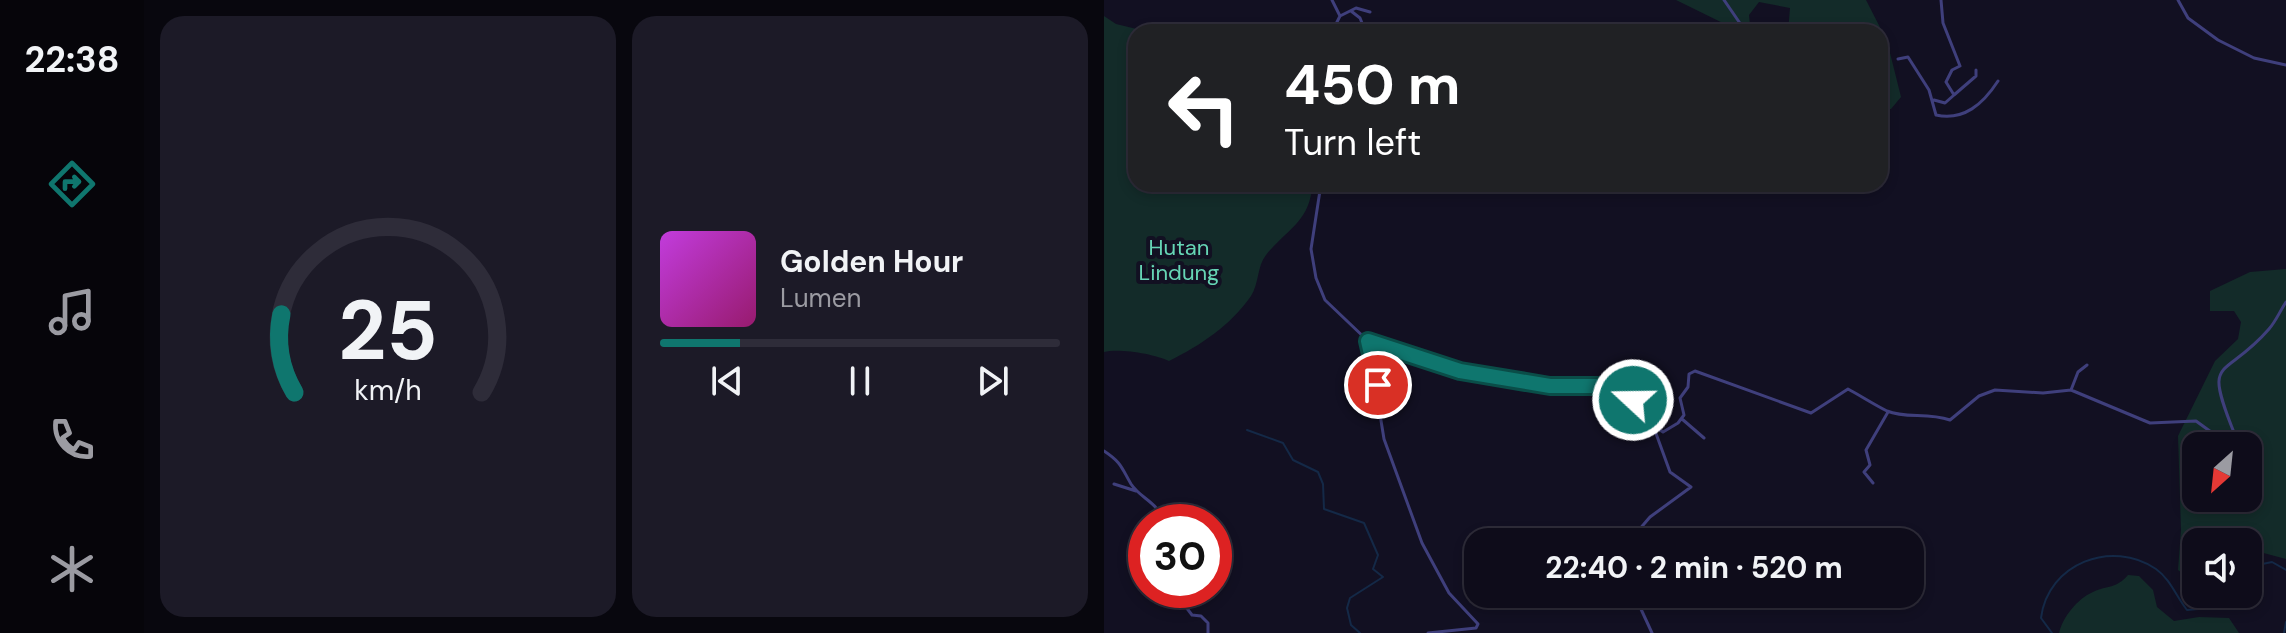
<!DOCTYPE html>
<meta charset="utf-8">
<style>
body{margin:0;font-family:"DM Sans",sans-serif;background:#1c1a27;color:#f1f3f6;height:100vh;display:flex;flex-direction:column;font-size:30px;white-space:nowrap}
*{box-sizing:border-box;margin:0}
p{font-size:26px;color:#9b9ba2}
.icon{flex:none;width:44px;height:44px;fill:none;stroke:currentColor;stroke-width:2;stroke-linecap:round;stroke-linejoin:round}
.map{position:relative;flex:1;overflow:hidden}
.details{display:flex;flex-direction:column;gap:16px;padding:16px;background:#08070e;width:960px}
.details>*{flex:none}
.hud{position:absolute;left:24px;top:24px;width:760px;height:168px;border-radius:24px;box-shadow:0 4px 12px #0003,0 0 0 2px #2e2c39;background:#202124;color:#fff;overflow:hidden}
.needle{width:52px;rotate:207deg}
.tools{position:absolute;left:1078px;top:432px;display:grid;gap:16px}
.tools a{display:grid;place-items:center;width:80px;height:80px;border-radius:16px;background:#0e0c1a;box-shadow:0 4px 12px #0003,0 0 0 2px #2e2c39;font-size:40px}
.speed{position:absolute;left:24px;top:504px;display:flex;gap:16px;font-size:40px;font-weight:700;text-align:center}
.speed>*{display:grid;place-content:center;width:104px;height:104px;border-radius:50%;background:#0e0c1a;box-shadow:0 4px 12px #0003,0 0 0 2px #2e2c39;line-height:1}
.speed .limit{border:12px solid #d22;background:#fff;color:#111}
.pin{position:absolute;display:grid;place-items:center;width:68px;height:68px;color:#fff;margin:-34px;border:4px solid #fff;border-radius:50%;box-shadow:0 2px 8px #0007}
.me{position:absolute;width:88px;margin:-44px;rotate:291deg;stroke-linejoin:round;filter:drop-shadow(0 0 6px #0008)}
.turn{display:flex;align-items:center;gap:28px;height:168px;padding:0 24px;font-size:36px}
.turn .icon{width:104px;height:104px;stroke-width:2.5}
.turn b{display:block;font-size:56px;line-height:68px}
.details .tile{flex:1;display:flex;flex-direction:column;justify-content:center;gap:12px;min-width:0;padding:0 28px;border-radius:24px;background:#1c1a27}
.details .dial{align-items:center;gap:0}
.dial svg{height:208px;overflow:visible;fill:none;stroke:#2e2c39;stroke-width:7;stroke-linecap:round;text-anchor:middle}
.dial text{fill:#f1f3f6;stroke:none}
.song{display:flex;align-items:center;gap:24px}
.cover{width:96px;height:96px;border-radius:12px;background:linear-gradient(135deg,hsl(290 70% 55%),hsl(320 70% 35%))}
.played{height:8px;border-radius:4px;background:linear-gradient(90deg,#0f766e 20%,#2e2c39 20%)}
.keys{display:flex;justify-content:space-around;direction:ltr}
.details .tiles{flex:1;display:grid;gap:16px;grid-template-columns:repeat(2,1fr)}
.trip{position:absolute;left:360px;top:528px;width:460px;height:80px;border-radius:24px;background:#0e0c1a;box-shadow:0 4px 12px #0003,0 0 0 2px #2e2c39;font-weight:700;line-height:80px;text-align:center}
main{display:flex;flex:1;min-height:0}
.dock{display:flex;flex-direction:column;width:144px;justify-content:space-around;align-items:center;background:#06050a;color:#9b9ba2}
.dock .icon{width:56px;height:56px}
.dock .active{color:#0f766e}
.dock b{font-size:36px;color:#f1f3f6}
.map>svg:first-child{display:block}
</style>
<main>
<nav class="dock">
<b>22:38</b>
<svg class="icon active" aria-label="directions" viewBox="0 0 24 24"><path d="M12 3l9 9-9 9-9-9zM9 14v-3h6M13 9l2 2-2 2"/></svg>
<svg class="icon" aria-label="music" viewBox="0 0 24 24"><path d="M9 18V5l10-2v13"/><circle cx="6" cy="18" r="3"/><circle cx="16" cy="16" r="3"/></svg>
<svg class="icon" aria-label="phone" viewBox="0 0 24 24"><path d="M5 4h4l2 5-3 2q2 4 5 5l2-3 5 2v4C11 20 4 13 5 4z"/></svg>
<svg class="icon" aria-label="climate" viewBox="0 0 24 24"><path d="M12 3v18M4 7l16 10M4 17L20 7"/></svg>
</nav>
<section class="details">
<div class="tiles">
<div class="tile dial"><svg viewBox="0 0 100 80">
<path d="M14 69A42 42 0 1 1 86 69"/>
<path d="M14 69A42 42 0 0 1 9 39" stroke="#0f766e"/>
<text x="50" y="56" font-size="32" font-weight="700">25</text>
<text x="50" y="72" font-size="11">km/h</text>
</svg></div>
<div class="tile">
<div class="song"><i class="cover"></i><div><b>Golden Hour</b><p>Lumen</p></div></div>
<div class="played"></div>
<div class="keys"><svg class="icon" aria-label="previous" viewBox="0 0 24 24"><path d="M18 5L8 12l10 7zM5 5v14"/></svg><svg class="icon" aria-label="pause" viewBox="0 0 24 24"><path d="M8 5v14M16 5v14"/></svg><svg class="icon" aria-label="next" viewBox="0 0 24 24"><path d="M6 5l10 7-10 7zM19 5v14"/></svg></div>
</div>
</div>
</section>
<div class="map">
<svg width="1182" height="633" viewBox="0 0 1182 633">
<rect width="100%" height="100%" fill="#121022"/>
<path fill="#132b29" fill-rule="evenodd" d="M 572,0 L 762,0 L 783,41 L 797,97 L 787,109 L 776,109 L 776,32 L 684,32 L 686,8 L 655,2 L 645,15 L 646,25 L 629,28 Z
M 0,16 L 12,24 L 45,32 L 32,32 L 32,184 L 208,184 C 207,221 183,229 162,255 C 153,266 155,284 147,296 C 126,326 97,345 65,361 C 51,354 15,348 0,352 Z
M 1182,269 L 1182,559 L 1152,551 L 1144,553 L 1144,542 L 1092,542 L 1092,580 L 1088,581 L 1074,570 L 1077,530 L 1074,436 L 1111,361 L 1134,339 L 1137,322 L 1130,311 L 1106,311 L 1106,291 L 1146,272 ZM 1092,446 L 1144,446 L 1144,498 L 1092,498 Z
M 1024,575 L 1035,576 L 1049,590 L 1053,607 L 1070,621 L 1095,617 L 1125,618 L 1135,633 L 955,633 C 959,617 973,599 989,592 C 1004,585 1012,589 1024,575 Z"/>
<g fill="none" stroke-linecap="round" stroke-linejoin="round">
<path stroke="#142947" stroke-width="2" d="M 143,430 L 179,443 L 189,460 L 214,472 L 219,484 L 220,509 L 260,523 L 274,555 L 269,569 L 279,577 L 246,598 L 243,608 L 247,625 L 256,633
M 1144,567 L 1168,562 L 1182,570
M 948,633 L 937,618 C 944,563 1008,539 1052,569 C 1066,579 1072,596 1083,610 L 1105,608 L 1128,594
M 1180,633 L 1182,622"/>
<path stroke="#3f3f7c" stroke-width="3" d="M 620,0 L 642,32
M 837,0 L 839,23 L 856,66 L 848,70 L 842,82 L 850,95 L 872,76 L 872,70
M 1074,0 L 1084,18 L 1114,40 L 1150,58 L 1182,65
M 247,11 L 256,18 L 260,28
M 236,16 L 252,8 L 266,12
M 228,32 L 236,16 L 228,0
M 794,59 L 804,57 L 825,90 L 832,115 C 860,121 879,104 894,81
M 830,100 L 841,103 L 850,95
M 217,184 L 207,249 L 212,278 L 221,300 L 264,341 L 280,439 L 318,543 L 345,593 L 374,624 L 372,628 L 324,633
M 264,341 L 356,371 L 446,386 L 503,386 L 538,406 L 542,421 L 559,432 L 574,423 L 580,415 L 576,398 L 584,387 L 585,374 L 591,371 L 707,413 L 744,389 C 757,396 769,404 783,411 C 802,419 823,412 846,420 L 875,396 L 891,390 L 939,393 L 967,390 L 1046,423 L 1092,421 L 1125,445 L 1131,435 C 1098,353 1119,382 1165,329 C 1172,321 1176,311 1182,302
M 967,390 L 974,372 L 983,365
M 578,419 L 600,438
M 0,451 C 18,463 17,467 27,484 C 37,499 54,502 60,522
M 769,483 L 760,472 L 766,465 L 762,450 L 784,412
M 10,484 L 32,491
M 535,542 L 534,531 L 546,517 L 587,487 L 566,472 L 550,428
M 69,590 L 88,615 L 97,616 L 104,623 L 104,633
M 530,594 L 548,633"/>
</g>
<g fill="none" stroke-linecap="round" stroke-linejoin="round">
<defs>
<path id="route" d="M 274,385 L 264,341 L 356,371 L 446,386 L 503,386 L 529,400"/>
</defs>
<use href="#route" stroke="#0a4d48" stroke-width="20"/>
<use href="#route" stroke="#0f766e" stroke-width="14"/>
</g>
<g text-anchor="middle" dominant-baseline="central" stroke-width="8" stroke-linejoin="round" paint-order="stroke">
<g font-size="22" fill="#66d5b5" stroke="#121022">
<text x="75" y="247">Hutan<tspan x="75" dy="25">Lindung</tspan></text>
</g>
</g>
</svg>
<div class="tools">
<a><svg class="needle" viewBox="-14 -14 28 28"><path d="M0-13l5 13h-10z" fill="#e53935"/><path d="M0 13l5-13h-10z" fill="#9b9ba2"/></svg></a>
<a><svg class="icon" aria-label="sound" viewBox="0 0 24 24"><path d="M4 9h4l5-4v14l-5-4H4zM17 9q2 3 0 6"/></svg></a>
</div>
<div class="speed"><div class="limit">30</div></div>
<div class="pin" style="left:274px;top:385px;background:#d93025"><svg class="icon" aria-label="arrive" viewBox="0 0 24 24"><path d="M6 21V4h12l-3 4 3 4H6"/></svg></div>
<svg class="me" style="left:529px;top:400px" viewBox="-20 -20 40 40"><circle r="17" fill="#0f766e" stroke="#fff" stroke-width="3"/><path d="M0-11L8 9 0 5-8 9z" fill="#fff"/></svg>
<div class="trip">22:40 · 2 min · 520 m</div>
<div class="hud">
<div class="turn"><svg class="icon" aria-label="left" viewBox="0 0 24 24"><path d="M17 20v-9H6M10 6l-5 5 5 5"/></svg><div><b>450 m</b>Turn left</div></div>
</div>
</div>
</main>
